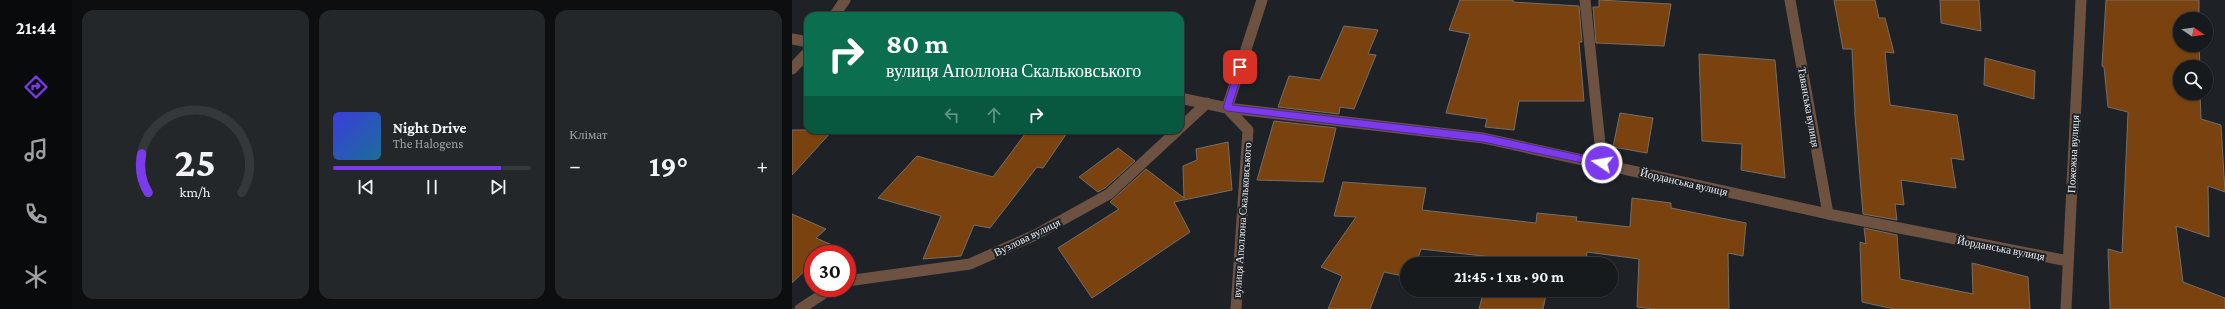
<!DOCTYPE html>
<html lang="uk">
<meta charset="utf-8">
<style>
body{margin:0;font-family:"Crimson Pro",serif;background:#23272a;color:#f1f3f6;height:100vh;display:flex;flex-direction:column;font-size:15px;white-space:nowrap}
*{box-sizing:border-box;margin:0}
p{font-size:13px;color:#9ea1a4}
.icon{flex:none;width:22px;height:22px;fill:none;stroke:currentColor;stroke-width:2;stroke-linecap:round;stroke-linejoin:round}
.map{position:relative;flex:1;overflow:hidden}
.side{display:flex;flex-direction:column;gap:10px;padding:10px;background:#0c0e10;width:720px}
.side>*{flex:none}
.hud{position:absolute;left:12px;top:12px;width:380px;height:122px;border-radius:12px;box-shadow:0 1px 3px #0004,0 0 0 1px #35383b;background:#0b6e4f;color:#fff;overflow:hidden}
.needle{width:26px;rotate:103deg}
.controls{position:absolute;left:1381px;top:12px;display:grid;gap:8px}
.controls a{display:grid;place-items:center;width:40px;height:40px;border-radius:50%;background:#161a1d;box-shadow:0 1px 3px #0004,0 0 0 1px #35383b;font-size:20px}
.speed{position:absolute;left:12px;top:245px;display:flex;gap:8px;font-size:20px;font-weight:700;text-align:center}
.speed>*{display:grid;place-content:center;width:52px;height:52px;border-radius:50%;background:#161a1d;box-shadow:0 1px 3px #0004,0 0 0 1px #35383b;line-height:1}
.speed .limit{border:6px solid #d22;background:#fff;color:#111}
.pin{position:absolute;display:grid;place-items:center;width:34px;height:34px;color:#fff;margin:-17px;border-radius:8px;box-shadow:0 2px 6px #0006}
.me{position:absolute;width:44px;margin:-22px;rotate:282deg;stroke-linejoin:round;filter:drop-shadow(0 0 3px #0008)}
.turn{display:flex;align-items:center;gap:14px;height:84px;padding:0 16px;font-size:18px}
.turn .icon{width:52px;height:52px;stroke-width:2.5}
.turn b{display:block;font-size:28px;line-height:34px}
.lanes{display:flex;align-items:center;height:38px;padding:0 16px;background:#0003;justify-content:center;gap:20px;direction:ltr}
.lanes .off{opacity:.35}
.big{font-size:30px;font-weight:700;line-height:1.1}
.side .card{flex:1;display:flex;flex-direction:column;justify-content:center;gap:6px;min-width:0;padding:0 14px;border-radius:12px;background:#23272a}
.side .dial{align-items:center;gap:0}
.dial svg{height:104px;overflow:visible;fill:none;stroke:#35383b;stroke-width:7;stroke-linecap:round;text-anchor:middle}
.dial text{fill:#f1f3f6;stroke:none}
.song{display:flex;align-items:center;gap:12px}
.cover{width:48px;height:48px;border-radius:6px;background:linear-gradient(135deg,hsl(240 70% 55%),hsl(200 70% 35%))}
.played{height:4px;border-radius:2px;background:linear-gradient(90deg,#7c3aed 85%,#35383b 85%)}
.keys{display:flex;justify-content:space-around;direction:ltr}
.heat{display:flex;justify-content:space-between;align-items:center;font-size:22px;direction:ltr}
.side .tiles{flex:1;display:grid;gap:10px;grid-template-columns:repeat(3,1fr)}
.trip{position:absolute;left:608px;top:257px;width:218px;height:40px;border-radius:20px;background:#161a1d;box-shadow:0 1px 3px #0004,0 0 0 1px #35383b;font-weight:700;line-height:40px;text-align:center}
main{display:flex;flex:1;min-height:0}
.menu{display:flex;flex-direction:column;width:72px;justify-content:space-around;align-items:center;background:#090a0c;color:#9ea1a4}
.menu .icon{width:28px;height:28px}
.menu .selected{color:#7c3aed}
.menu b{font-size:18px;color:#f1f3f6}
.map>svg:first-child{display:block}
</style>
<main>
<nav class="menu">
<b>21:44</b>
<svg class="icon selected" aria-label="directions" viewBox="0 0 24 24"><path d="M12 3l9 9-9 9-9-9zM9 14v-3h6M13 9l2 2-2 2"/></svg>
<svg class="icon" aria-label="music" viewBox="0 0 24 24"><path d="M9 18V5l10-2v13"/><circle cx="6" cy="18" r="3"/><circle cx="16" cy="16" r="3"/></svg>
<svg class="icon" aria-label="phone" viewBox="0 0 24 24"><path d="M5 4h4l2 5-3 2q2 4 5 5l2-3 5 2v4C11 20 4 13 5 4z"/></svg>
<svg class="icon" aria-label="climate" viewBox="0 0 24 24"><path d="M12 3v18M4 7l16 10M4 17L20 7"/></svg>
</nav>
<section class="side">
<div class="tiles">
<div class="card dial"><svg viewBox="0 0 100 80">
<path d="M14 69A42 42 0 1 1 86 69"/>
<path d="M14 69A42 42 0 0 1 9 39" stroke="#7c3aed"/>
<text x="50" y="56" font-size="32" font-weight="700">25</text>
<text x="50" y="72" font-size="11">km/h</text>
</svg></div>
<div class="card">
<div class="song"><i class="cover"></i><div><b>Night Drive</b><p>The Halogens</p></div></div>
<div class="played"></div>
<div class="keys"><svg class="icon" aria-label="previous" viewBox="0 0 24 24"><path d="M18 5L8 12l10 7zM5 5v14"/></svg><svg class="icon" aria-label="pause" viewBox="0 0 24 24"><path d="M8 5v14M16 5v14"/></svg><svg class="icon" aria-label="next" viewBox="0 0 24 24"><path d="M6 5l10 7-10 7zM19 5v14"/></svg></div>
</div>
<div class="card"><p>Клімат</p>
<div class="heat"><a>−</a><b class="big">19°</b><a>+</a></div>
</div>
</div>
</section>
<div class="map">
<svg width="1433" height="309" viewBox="0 0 1433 309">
<rect width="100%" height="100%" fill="#1e2227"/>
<path fill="#7a420e" stroke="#746e69" d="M 668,0 L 721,0 L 721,2 L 787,6 L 790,42 L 787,42 L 792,101 L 727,101 L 722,130 L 693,127 L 695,119 L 654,113 L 678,34 L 657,30 Z
M 807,0 L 879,4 L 872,46 L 804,43 L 801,7 L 807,7 Z
M 1042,0 L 1083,0 L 1087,18 L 1093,18 L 1102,53 L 1093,52 L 1098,105 L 1165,115 L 1172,160 L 1159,158 L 1164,188 L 1109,180 L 1112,205 L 1103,204 L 1105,220 L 1071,214 L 1063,116 L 1060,49 L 1051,49 Z
M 1148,0 L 1187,0 L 1189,31 L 1149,23 Z
M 1314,0 L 1407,0 L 1407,19 L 1388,19 L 1388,45 L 1407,45 L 1408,67 L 1388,67 L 1388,93 L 1408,93 L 1409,119 L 1429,125 L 1433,192 L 1416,186 L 1417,237 L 1384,226 L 1391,282 L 1433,298 L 1433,309 L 1318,309 L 1316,249 L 1330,253 L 1336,112 L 1316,107 L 1312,67 L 1310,66 Z
M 552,26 L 586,30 L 576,54 L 584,55 L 562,109 L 548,107 L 547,114 L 486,107 L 497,76 L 528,80 Z
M 907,54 L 983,60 L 993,178 L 949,170 L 950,144 L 910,141 Z
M 1193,58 L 1243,71 L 1242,99 L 1192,85 Z
M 828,113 L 861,118 L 855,153 L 821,147 Z
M 482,121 L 544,128 L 531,182 L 465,180 Z
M 0,130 L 41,130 L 0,175 Z
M 236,130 L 277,130 L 251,168 L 245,167 L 198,228 L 182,225 L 169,256 L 131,259 L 149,216 L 86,198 L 125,156 L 201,177 Z
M 436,142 L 440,190 L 382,202 L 398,232 L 300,298 L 266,248 L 327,209 L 318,202 L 354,169 L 392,198 L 391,166 L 405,160 L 404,149 Z
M 326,148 L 343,161 L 313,188 L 306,192 L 287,177 Z
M 551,182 L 634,188 L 630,210 L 744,223 L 745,213 L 785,217 L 784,221 L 838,227 L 840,198 L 879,203 L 879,208 L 954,223 L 951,256 L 936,253 L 937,309 L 862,309 L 845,307 L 847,259 L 795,252 L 794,264 L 698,264 L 700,257 L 629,249 L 624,264 L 615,264 L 615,277 L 592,272 L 578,309 L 536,309 L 550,276 L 529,267 L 564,217 L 542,216 Z
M 0,214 L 34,229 L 24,238 L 40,245 L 30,254 L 21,254 L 21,263 L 0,283 Z
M 1072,228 L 1105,235 L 1108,279 L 1181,294 L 1180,263 L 1236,277 L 1238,309 L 1102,309 L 1070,302 L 1068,242 L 1074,244 Z
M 692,290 L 755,290 L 751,309 L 687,309 Z"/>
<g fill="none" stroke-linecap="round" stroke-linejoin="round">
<path stroke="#6d5242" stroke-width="11" d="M 793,0 L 810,163
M 998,0 L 1036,214
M 42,16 L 53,0
M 0,39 L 16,42
M 0,69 L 16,52
M 388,98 L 435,108 L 691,138 L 1036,214 L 1276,261
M 388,128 L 415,103
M 55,281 L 178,264 L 243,235 L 317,194 L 386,130
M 8,309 L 40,288
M 444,309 L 456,130 L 435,108 L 470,0
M 1274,309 L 1289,0"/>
</g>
<path fill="#7c3aed" stroke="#51269a" d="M 448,64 L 452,67 L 440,105 L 691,134 L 810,160 L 814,163 L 810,167 L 691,142 L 435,111 L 431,108 L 444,67 Z"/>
<g text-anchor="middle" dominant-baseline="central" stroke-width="4" stroke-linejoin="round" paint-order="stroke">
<g font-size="11" fill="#ebeef1" stroke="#1e2227">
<text transform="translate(1017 107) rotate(80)">Таванська вулиця</text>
<text transform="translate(1281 154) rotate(-87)">Пожежна вулиця</text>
<text transform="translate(892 182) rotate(13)">Йорданська вулиця</text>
<text transform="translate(450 220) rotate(-86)">вулиця Аполлона Скальковського</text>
<text transform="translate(235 237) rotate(-26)">Вузлова вулиця</text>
<text transform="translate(1209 248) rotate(11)">Йорданська вулиця</text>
</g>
</g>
</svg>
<div class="controls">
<a><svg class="needle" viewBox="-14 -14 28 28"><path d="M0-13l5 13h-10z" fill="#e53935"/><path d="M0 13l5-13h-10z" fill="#9ea1a4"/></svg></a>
<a><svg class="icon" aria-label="search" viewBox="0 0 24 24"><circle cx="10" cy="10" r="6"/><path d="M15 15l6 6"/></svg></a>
</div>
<div class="speed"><div class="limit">30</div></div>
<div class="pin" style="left:448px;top:67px;background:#d93025"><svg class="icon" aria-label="arrive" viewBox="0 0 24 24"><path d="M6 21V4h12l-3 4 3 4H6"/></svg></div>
<svg class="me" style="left:810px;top:163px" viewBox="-20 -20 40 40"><circle r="17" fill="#7c3aed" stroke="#fff" stroke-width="3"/><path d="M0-11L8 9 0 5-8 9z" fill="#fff"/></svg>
<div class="trip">21:45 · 1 хв · 90 m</div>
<div class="hud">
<div class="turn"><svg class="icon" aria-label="right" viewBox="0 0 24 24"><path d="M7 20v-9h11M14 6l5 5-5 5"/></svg><div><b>80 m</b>вулиця Аполлона Скальковського</div></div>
<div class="lanes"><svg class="icon off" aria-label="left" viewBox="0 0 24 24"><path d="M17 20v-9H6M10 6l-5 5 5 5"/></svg><svg class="icon off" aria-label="ahead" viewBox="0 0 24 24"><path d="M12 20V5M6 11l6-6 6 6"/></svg><svg class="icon" aria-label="right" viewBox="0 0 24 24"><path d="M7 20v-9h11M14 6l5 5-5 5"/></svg></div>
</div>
</div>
</main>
